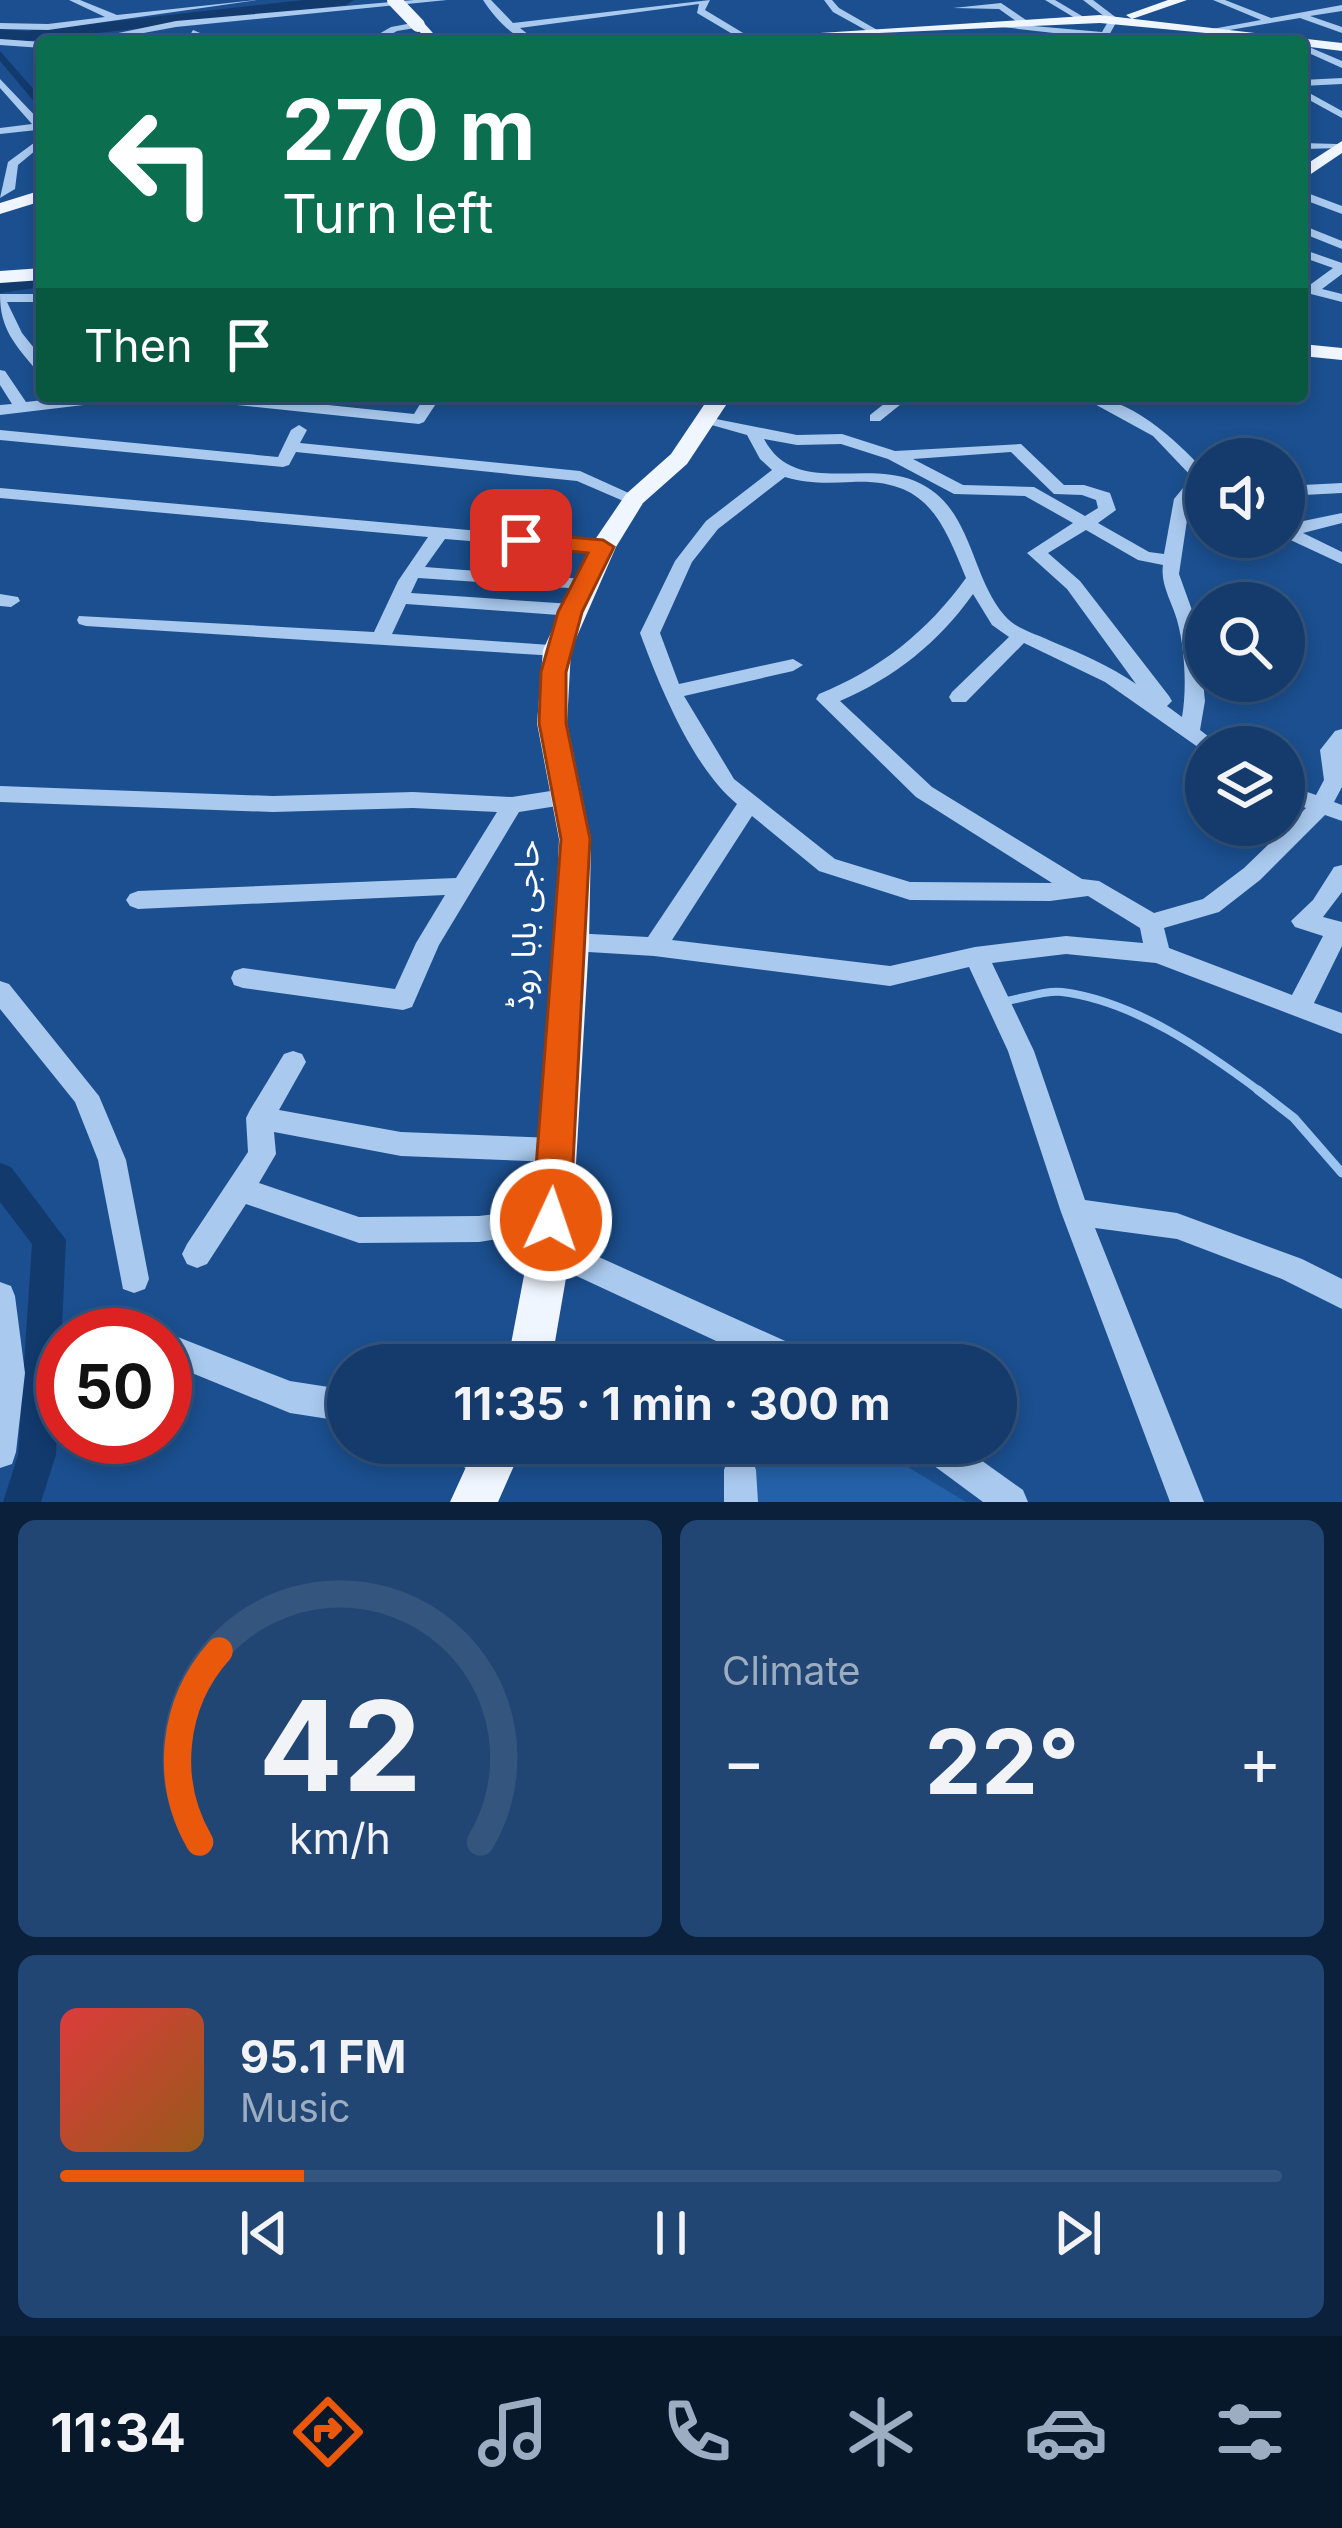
<!DOCTYPE html>
<meta charset="utf-8">
<style>
body{margin:0;font-family:Inter,"Noto Sans Arabic",sans-serif;background:#214673;color:#f1f3f6;height:100vh;display:flex;flex-direction:column;font-size:45px;white-space:nowrap}
*{box-sizing:border-box;margin:0}
p{font-size:39px;color:#9dadc1}
.icon{flex:none;width:66px;height:66px;fill:none;stroke:currentColor;stroke-width:2;stroke-linecap:round;stroke-linejoin:round}
.map{position:relative;height:1502px;overflow:hidden}
.details{display:flex;flex-direction:column;gap:18px;padding:18px;background:#0b203b;flex:1}
.details>*{flex:none}
.hud{position:absolute;left:36px;top:36px;width:1272px;height:366px;border-radius:12px;box-shadow:0 6px 18px #0003,0 0 0 3px #33557e;background:#0b6e4f;color:#fff;overflow:hidden}
.fabs{position:absolute;left:1185px;top:438px;display:grid;gap:24px}
.fabs a{display:grid;place-items:center;width:120px;height:120px;border-radius:50%;background:#143b6b;box-shadow:0 6px 18px #0003,0 0 0 3px #33557e;font-size:60px}
.speed{position:absolute;left:36px;top:1308px;display:flex;gap:24px;font-size:60px;font-weight:700;text-align:center}
.speed>*{display:grid;place-content:center;width:156px;height:156px;border-radius:50%;background:#143b6b;box-shadow:0 6px 18px #0003,0 0 0 3px #33557e;line-height:1}
.speed .limit{border:18px solid #d22;background:#fff;color:#111}
.pin{position:absolute;display:grid;place-items:center;width:102px;height:102px;color:#fff;margin:-51px;border-radius:24px;box-shadow:0 6px 18px #0006}
.me{position:absolute;width:132px;margin:-66px;rotate:3deg;stroke-linejoin:round;filter:drop-shadow(0 0 9px #0008)}
.turn{display:flex;align-items:center;gap:42px;height:252px;padding:0 48px;font-size:54px}
.turn .icon{width:156px;height:156px;stroke-width:2.5}
.turn b{display:block;font-size:84px;line-height:102px}
.then{display:flex;align-items:center;height:114px;padding:0 48px;background:#0003;gap:24px;font-size:45px}
.big{font-size:90px;font-weight:700;line-height:1.1}
.details .widget{flex:1;display:flex;flex-direction:column;justify-content:center;gap:18px;min-width:0;padding:0 42px;border-radius:18px;background:#214673}
.details .dial{align-items:center;gap:0}
.dial svg{height:312px;overflow:visible;fill:none;stroke:#33557e;stroke-width:7;stroke-linecap:round;text-anchor:middle}
.dial text{fill:#f1f3f6;stroke:none}
.song{display:flex;align-items:center;gap:36px}
.cover{width:144px;height:144px;border-radius:18px;background:linear-gradient(135deg,hsl(0 70% 55%),hsl(30 70% 35%))}
.played{height:12px;border-radius:6px;background:linear-gradient(90deg,#ea580c 20%,#33557e 20%)}
.keys{display:flex;justify-content:space-around;direction:ltr}
.heat{display:flex;justify-content:space-between;align-items:center;font-size:66px;direction:ltr}
.details .tiles{flex:1;display:grid;gap:18px;grid-template-columns:1fr 1fr}
.widget:last-child{grid-column:span 2}
.trip{position:absolute;left:327px;top:1344px;width:690px;height:120px;border-radius:60px;background:#143b6b;box-shadow:0 6px 18px #0003,0 0 0 3px #33557e;font-weight:700;line-height:120px;text-align:center}
.tab-bar{display:flex;height:192px;justify-content:space-around;align-items:center;background:#08182b;color:#9dadc1}
.tab-bar .icon{width:84px;height:84px}
.tab-bar .on{color:#ea580c}
.tab-bar b{font-size:54px;color:#f1f3f6}
.map>svg:first-child{display:block}
</style>
<div class="map">
<svg width="1342" height="1502" viewBox="0 0 1342 1502">
<rect width="100%" height="100%" fill="#1b4f8f"/>
<path fill="#2461a8" d="M 757,1443 L 868,1443 L 966,1502 L 753,1502 Z"/>
<g fill="none" stroke-linecap="round" stroke-linejoin="round">
<path stroke="#9cc4f0" stroke-width="8" d="M 1007,1001 C 1024,998 1046,990 1062,992 C 1134,1001 1206,1051 1262,1093"/>
<path stroke="#9cc4f0" stroke-width="9" d="M 1258,1090 L 1294,1118 L 1342,1173"/>
<path fill="#123a6d" fill-rule="evenodd" d="M 0,51 L 42,99 L 42,111 L 0,61 Z
M 42,277 L 42,287 L 0,293 L 0,283 Z
M 0,1163 L 11,1167 L 66,1240 L 56,1455 L 41,1502 L 3,1502 L 18,1455 L 32,1244 L 0,1202 Z"/>
<path fill="#123a6d" fill-rule="evenodd" d="M 303,0 L 354,0 L 346,5 L 27,41 L 0,39 L 0,29 L 27,31 Z"/>
<path fill="#a9c9ee" fill-rule="evenodd" d="M 69,0 L 80,0 L 117,15 L 257,0 L 48,30 L 0,29 L 0,23 L 48,24 L 105,17 Z
M 414,0 L 447,0 L 176,27 L 95,42 L 75,42 L 176,21 Z
M 483,0 L 491,0 L 513,23 L 710,0 L 705,10 L 758,42 L 746,42 L 697,13 L 699,4 L 520,28 L 538,42 C 515,42 495,18 483,0 Z
M 824,0 L 832,0 L 839,8 L 879,31 L 871,33 L 833,12 Z
M 1045,0 L 1055,0 L 1087,19 L 1080,21 Z
M 1083,0 L 1093,0 L 1118,19 L 1107,39 L 984,25 L 988,22 L 1102,32 L 1109,20 Z
M 1213,0 L 1225,0 L 1271,18 L 1342,5 L 1342,11 L 1310,16 L 1342,27 L 1342,33 L 1300,18 L 1212,33 L 1212,29 L 1261,20 Z
M 1001,3 L 1026,20 L 1026,24 L 1020,24 L 999,9 L 953,8 Z
M 418,22 L 421,27 L 397,31 L 377,42 L 365,42 L 391,27 Z
M 193,30 L 217,40 L 219,42 L 206,42 L 190,35 Z
M 779,33 L 806,40 L 808,42 L 776,38 Z
M 258,36 L 292,42 L 255,41 Z
M 0,39 L 42,42 L 42,48 L 0,45 Z
M 1302,44 L 1342,61 L 1342,68 L 1302,50 Z
M 1342,78 L 1342,84 L 1302,86 L 1302,80 Z
M 0,79 L 42,123 L 42,132 L 37,130 L 0,134 L 0,128 L 32,124 L 0,88 Z
M 1302,89 L 1342,111 L 1342,118 L 1302,96 Z
M 42,137 L 42,145 L 18,165 L 15,189 L 0,198 L 8,162 Z
M 1302,143 L 1337,144 L 1342,148 L 1302,149 Z
M 1302,191 L 1342,206 L 1342,214 L 1302,199 Z
M 1302,225 L 1342,241 L 1342,249 L 1302,233 Z
M 1302,249 L 1342,263 L 1342,274 L 1322,289 L 1342,294 L 1342,302 L 1307,293 L 1307,287 L 1333,268 L 1302,257 Z
M 0,294 L 42,294 L 42,302 L 7,302 L 22,333 L 42,358 L 42,372 L 37,371 C 15,344 0,330 0,294 Z
M 0,370 L 5,371 L 26,402 L 79,396 L 125,396 L 117,401 L 0,415 L 0,405 L 12,404 L 0,385 Z
M 191,396 L 243,396 L 414,414 L 425,396 L 441,396 L 424,422 L 419,424 L 199,401 Z
M 504,396 L 554,396 L 533,405 Z
M 894,396 L 911,396 L 880,421 L 870,421 L 870,415 Z
M 1080,396 C 1131,396 1173,438 1206,472 L 1206,487 L 1203,486 L 1190,500 L 1179,574 L 1197,624 L 1205,701 L 1200,730 L 1222,747 L 1206,747 L 1205,752 L 1105,682 L 1024,643 L 966,702 L 952,702 L 949,697 L 952,692 L 1009,637 L 992,625 L 973,594 C 939,642 894,678 840,701 L 932,787 L 1082,879 L 1099,881 L 1154,913 L 1203,899 L 1244,868 L 1306,808 L 1284,799 L 1284,784 L 1316,795 L 1324,780 L 1320,750 L 1335,731 L 1342,729 L 1342,787 L 1334,802 L 1342,805 L 1342,821 L 1325,815 L 1260,880 L 1219,912 L 1164,928 L 1169,948 L 1292,995 L 1323,936 L 1295,927 L 1291,921 L 1313,900 L 1334,867 L 1342,865 L 1342,892 L 1323,917 L 1342,922 L 1342,946 L 1314,1003 L 1342,1013 L 1342,1034 L 1156,963 L 1066,954 L 992,963 L 1034,1051 L 1085,1200 L 1177,1213 L 1302,1259 L 1342,1279 L 1342,1309 L 1282,1279 L 1177,1239 L 1095,1228 L 1204,1502 L 1170,1502 L 1061,1212 L 1008,1051 L 969,967 L 890,986 L 654,956 L 572,951 L 563,949 L 560,942 L 563,935 L 572,933 L 648,937 L 737,804 C 693,768 660,687 640,633 L 675,561 L 706,521 L 772,470 L 760,459 L 747,435 L 701,422 L 701,416 L 797,435 L 842,434 L 895,451 L 1021,444 L 1064,485 L 1084,485 L 1110,493 L 1116,510 L 1098,523 L 1149,552 L 1164,554 L 1174,499 L 1192,477 L 1153,436 ZM 764,439 L 797,445 L 841,444 L 888,459 L 954,494 L 1025,496 L 1073,523 L 1027,553 L 1067,589 L 1136,684 C 1110,666 1082,654 1053,642 C 1038,634 1017,630 1005,616 C 969,575 973,505 915,481 C 863,459 795,497 764,439 ZM 1011,452 L 1054,494 L 1082,495 L 1096,500 L 1098,508 L 1085,516 L 1034,487 L 963,485 L 913,459 ZM 785,477 C 807,484 829,483 852,482 C 926,479 941,517 966,578 C 927,632 880,669 819,694 L 816,699 L 916,797 L 1052,883 L 910,882 L 835,859 L 734,779 L 684,696 L 793,671 L 803,665 L 793,659 L 679,684 L 660,633 L 692,562 L 718,529 ZM 1086,530 L 1138,560 L 1163,565 C 1160,584 1172,602 1177,620 C 1185,648 1187,689 1182,717 L 1167,706 L 1172,701 L 1169,696 L 1080,581 L 1048,553 ZM 752,816 L 819,871 L 910,900 L 1050,901 L 1088,896 L 1140,928 L 1143,943 L 1066,936 L 975,947 L 890,966 L 672,940 Z
M 299,425 L 307,430 L 300,443 L 580,471 L 642,499 L 640,503 L 628,503 L 577,481 L 296,452 L 289,465 L 283,467 L 0,440 L 0,430 L 278,457 L 291,430 Z
M 1342,483 L 1342,493 L 1284,496 L 1284,486 Z
M 0,488 L 603,542 L 612,547 L 603,552 L 445,539 L 425,567 L 584,579 L 593,584 L 584,589 L 418,578 L 411,593 L 572,604 L 581,610 L 572,616 L 406,604 L 392,634 L 564,646 L 567,650 L 564,654 L 557,656 L 86,626 L 79,624 L 77,620 L 79,616 L 374,632 L 398,581 L 428,537 L 0,498 Z
M 1342,513 L 1342,523 L 1303,533 L 1342,552 L 1342,564 L 1284,537 L 1284,525 Z
M 0,594 L 18,597 L 20,601 L 11,607 L 0,606 Z
M 0,786 L 273,796 L 413,792 L 512,797 L 570,788 L 581,796 L 570,804 L 519,812 L 439,945 L 412,1007 L 403,1010 L 243,988 L 234,985 L 231,978 L 234,971 L 243,968 L 395,989 L 416,943 L 445,895 L 138,909 L 130,906 L 126,900 L 130,894 L 138,891 L 456,878 L 497,812 L 413,808 L 273,812 L 0,802 Z
M 0,981 L 9,984 L 99,1096 L 126,1160 L 149,1279 L 145,1289 L 134,1293 L 123,1289 L 98,1160 L 75,1102 L 0,1009 Z
M 293,1051 L 302,1054 L 306,1062 L 279,1110 L 401,1132 L 555,1138 L 565,1141 L 569,1150 L 565,1159 L 555,1162 L 401,1156 L 274,1132 L 276,1154 L 259,1183 L 359,1217 L 479,1216 L 551,1207 L 561,1211 L 565,1220 L 561,1229 L 479,1242 L 359,1243 L 246,1204 L 207,1264 L 197,1268 L 187,1264 L 182,1254 L 187,1244 L 248,1152 L 246,1118 L 250,1110 L 284,1054 Z
M 550,1235 L 814,1354 L 819,1365 L 768,1365 L 540,1259 L 535,1249 L 540,1239 Z
M 0,1282 L 11,1286 L 15,1296 L 25,1373 L 16,1452 L 12,1464 L 0,1468 Z
M 165,1332 L 290,1381 L 348,1390 L 348,1422 L 290,1413 L 165,1362 L 165,1335 L 157,1335 Z
M 446,1443 C 473,1443 496,1439 508,1468 L 504,1480 L 492,1484 C 474,1477 453,1461 446,1443 Z
M 913,1443 L 957,1443 L 1023,1490 L 1028,1502 L 983,1502 L 918,1454 Z
M 740,1454 L 752,1458 L 756,1470 L 758,1502 L 724,1502 L 724,1470 L 728,1458 Z"/>
<path fill="#f0f6ff" fill-rule="evenodd" d="M 1168,0 L 1187,0 L 1132,19 L 1126,15 Z
M 1100,15 L 1342,43 L 1342,51 L 1302,46 L 1302,42 L 1100,23 L 680,42 Z
M 413,22 L 423,22 L 441,42 L 427,42 Z
M 1342,141 L 1342,153 L 1302,180 L 1302,167 Z
M 42,190 L 42,201 L 0,214 L 0,203 Z
M 42,268 L 42,280 L 0,283 L 0,271 Z
M 1302,344 L 1342,348 L 1342,360 L 1302,356 Z
M 710,396 L 732,396 L 687,464 L 643,503 L 616,547 L 571,650 L 567,723 L 591,839 L 589,942 L 571,1249 L 551,1365 L 507,1365 L 529,1249 L 555,942 L 559,839 L 537,723 L 543,650 L 590,547 L 626,494 L 671,454 Z
M 477,1443 L 524,1443 L 498,1502 L 450,1502 Z"/>
<path stroke="#f0f6ff" stroke-width="14" d="M 394,0 L 418,25"/>
</g>
<path fill="#ea580c" stroke="#983908" stroke-width="3" d="M 521,533 L 603,540 L 614,547 L 582,612 L 566,672 L 566,723 L 590,839 L 570,1220 L 564,1232 L 551,1237 L 538,1232 L 532,1220 L 561,839 L 539,723 L 541,672 L 558,612 L 588,553 L 513,545 L 513,535 Z"/>
<g text-anchor="middle" dominant-baseline="central" stroke-width="12" stroke-linejoin="round" paint-order="stroke">
<g font-size="33" fill="#fff" stroke="#1b4f8f">
<text transform="translate(524 925) rotate(-88)">حاجی بابا روڈ</text>
</g>
</g>
</svg>
<div class="fabs">
<a><svg class="icon" aria-label="sound" viewBox="0 0 24 24"><path d="M4 9h4l5-4v14l-5-4H4zM17 9q2 3 0 6"/></svg></a>
<a><svg class="icon" aria-label="search" viewBox="0 0 24 24"><circle cx="10" cy="10" r="6"/><path d="M15 15l6 6"/></svg></a>
<a><svg class="icon" aria-label="layers" viewBox="0 0 24 24"><path d="M12 4l9 5-9 5-9-5zM3 14l9 5 9-5"/></svg></a>
</div>
<div class="speed"><div class="limit">50</div></div>
<div class="pin" style="left:521px;top:540px;background:#d93025"><svg class="icon" aria-label="arrive" viewBox="0 0 24 24"><path d="M6 21V4h12l-3 4 3 4H6"/></svg></div>
<svg class="me" style="left:551px;top:1220px" viewBox="-20 -20 40 40"><circle r="17" fill="#ea580c" stroke="#fff" stroke-width="3"/><path d="M0-11L8 9 0 5-8 9z" fill="#fff"/></svg>
<div class="trip">11:35 · 1 min · 300 m</div>
<div class="hud">
<div class="turn"><svg class="icon" aria-label="left" viewBox="0 0 24 24"><path d="M17 20v-9H6M10 6l-5 5 5 5"/></svg><div><b>270 m</b>Turn left</div></div>
<div class="then">Then<svg class="icon" aria-label="arrive" viewBox="0 0 24 24"><path d="M6 21V4h12l-3 4 3 4H6"/></svg></div>
</div>
</div>
<section class="details">
<div class="tiles">
<div class="widget dial"><svg viewBox="0 0 100 80">
<path d="M14 69A42 42 0 1 1 86 69"/>
<path d="M14 69A42 42 0 0 1 19 20" stroke="#ea580c"/>
<text x="50" y="56" font-size="32" font-weight="700">42</text>
<text x="50" y="72" font-size="11">km/h</text>
</svg></div>
<div class="widget"><p>Climate</p>
<div class="heat"><a>−</a><b class="big">22°</b><a>+</a></div>
</div>
<div class="widget">
<div class="song"><i class="cover"></i><div><b>95.1 FM</b><p>Music</p></div></div>
<div class="played"></div>
<div class="keys"><svg class="icon" aria-label="previous" viewBox="0 0 24 24"><path d="M18 5L8 12l10 7zM5 5v14"/></svg><svg class="icon" aria-label="pause" viewBox="0 0 24 24"><path d="M8 5v14M16 5v14"/></svg><svg class="icon" aria-label="next" viewBox="0 0 24 24"><path d="M6 5l10 7-10 7zM19 5v14"/></svg></div>
</div>
</div>
</section>
<nav class="tab-bar">
<b>11:34</b>
<svg class="icon on" aria-label="directions" viewBox="0 0 24 24"><path d="M12 3l9 9-9 9-9-9zM9 14v-3h6M13 9l2 2-2 2"/></svg>
<svg class="icon" aria-label="music" viewBox="0 0 24 24"><path d="M9 18V5l10-2v13"/><circle cx="6" cy="18" r="3"/><circle cx="16" cy="16" r="3"/></svg>
<svg class="icon" aria-label="phone" viewBox="0 0 24 24"><path d="M5 4h4l2 5-3 2q2 4 5 5l2-3 5 2v4C11 20 4 13 5 4z"/></svg>
<svg class="icon" aria-label="climate" viewBox="0 0 24 24"><path d="M12 3v18M4 7l16 10M4 17L20 7"/></svg>
<svg class="icon" aria-label="car" viewBox="0 0 24 24"><path d="M5 17H2v-5l4-1 3-4h7l3 4 3 1v5h-3M9 17h6M6 11h13"/><circle cx="7" cy="17" r="2"/><circle cx="17" cy="17" r="2"/></svg>
<svg class="icon" aria-label="filters" viewBox="0 0 24 24"><path d="M4 7h16M4 17h16"/><circle cx="9" cy="7" r="2"/><circle cx="15" cy="17" r="2"/></svg>
</nav>
